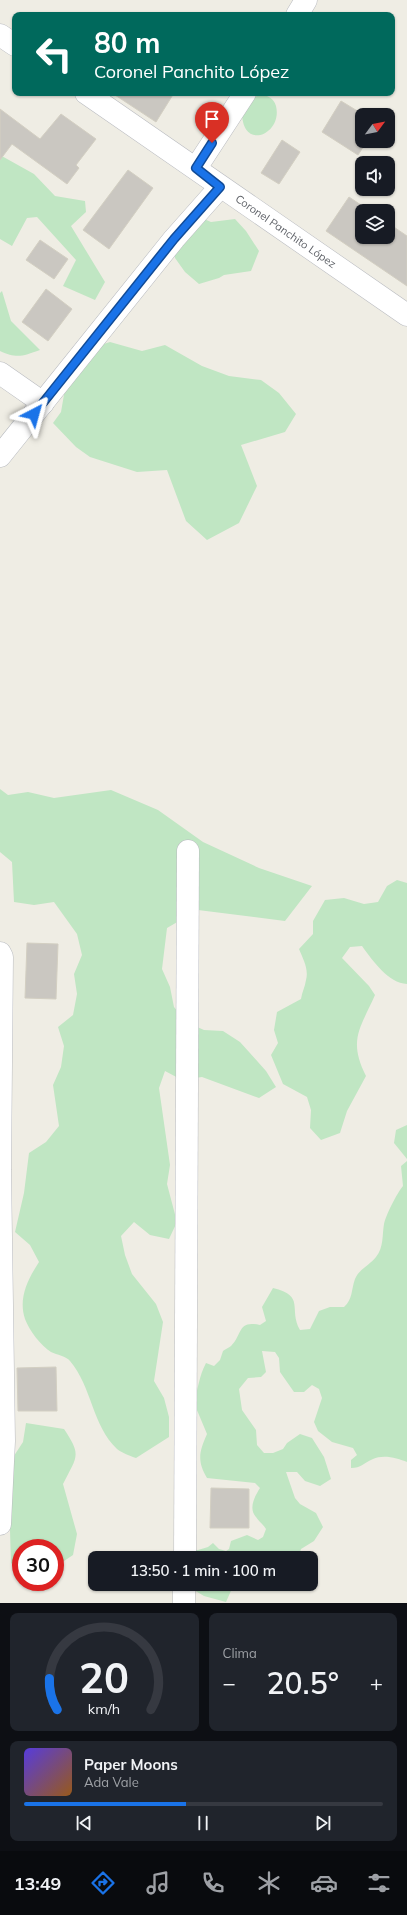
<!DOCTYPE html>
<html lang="es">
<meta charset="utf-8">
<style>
body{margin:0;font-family:Mulish,sans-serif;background:#20242c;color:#f1f3f6;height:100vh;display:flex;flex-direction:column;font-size:15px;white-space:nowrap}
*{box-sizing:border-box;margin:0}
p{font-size:13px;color:#9ea1a6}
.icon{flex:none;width:22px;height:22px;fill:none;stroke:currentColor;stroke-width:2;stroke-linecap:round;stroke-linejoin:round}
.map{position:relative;height:1603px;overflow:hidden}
.details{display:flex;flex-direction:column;gap:10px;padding:10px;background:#0d0f14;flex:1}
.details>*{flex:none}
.top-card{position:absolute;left:12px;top:12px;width:383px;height:84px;border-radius:8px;box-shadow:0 1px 3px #0004;background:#00695c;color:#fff;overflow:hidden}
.needle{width:26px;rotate:58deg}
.controls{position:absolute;left:355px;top:108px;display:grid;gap:8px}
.controls a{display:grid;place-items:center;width:40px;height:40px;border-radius:8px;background:#171b24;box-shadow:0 1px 3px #0004;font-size:20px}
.speed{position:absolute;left:12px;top:1539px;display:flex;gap:8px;font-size:20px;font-weight:700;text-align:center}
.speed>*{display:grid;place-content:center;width:52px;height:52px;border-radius:50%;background:#171b24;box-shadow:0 1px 3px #0004;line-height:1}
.speed .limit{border:6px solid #d22;background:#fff;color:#111}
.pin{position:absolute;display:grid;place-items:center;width:34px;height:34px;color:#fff;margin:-41px -17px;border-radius:50% 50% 50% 0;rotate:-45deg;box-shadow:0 0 4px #0007}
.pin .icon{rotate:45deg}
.me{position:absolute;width:44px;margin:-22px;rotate:39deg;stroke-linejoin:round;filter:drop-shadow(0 0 3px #0008)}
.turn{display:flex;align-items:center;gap:14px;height:84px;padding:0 16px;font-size:18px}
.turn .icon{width:52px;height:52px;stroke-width:2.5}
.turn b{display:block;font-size:28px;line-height:34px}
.big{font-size:30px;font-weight:600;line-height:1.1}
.details .widget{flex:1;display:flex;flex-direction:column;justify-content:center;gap:6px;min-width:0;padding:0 14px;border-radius:8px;background:#20242c}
.details .dial{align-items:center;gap:0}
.dial svg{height:104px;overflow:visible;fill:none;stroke:#363941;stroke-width:7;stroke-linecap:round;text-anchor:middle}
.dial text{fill:#f1f3f6;stroke:none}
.song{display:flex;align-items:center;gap:12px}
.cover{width:48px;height:48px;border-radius:6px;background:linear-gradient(135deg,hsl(250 70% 55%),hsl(30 70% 35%))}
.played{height:4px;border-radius:2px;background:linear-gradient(90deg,#1a73e8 45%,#363941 45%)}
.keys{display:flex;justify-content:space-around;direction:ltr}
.heat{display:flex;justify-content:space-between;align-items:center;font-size:22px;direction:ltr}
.details .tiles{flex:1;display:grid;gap:10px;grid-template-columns:1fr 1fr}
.widget:last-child{grid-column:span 2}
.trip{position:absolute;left:88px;top:1551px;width:230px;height:40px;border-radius:8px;background:#171b24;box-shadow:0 1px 3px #0004;font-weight:600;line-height:40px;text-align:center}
.dock{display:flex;height:64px;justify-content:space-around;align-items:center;background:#090b0e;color:#9ea1a6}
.dock .icon{width:28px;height:28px}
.dock .active{color:#1a73e8}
.dock b{font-size:18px;color:#f1f3f6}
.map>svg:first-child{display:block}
</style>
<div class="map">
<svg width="407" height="1603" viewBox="0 0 407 1603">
<rect width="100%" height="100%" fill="#efede4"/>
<path fill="#c0e6c3" d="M 260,95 C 267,95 274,98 276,106 C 283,134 242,152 242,112 L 254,97 Z
M 0,155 L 34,174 L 55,196 L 85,201 L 86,212 L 71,226 L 105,282 L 95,300 L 63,286 L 76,260 L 37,217 L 27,218 L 12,246 L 0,239 Z
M 204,219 L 211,222 L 235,219 L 246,231 L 259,251 L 251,271 L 224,275 L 219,278 L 199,284 L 185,272 L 175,258 L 174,239 Z
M 2,291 L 11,321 L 40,350 C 23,356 17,359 0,351 L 0,293 Z
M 110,342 L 142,351 L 165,345 L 202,366 L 229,376 L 261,380 L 279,393 L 296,414 L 285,432 L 241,445 L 257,486 L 239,523 L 207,540 L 186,521 L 167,470 L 137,472 L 90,457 L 76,447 L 53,423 L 61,412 L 66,383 L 88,349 Z
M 0,789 L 8,795 L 28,792 L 54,798 L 111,790 L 158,810 L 203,842 L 259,868 L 312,886 L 285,921 L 198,910 L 167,928 L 162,969 L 170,987 L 174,1007 L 186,1022 L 204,1030 L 223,1031 L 240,1042 L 266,1071 L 276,1087 L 259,1098 L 202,1077 L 182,1080 L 165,1071 L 159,1088 L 170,1165 L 167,1184 L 177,1222 L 169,1239 L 150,1235 L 134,1222 L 121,1236 L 125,1255 L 132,1274 L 156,1304 L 163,1322 L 154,1381 L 164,1398 L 169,1417 L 169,1437 L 136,1458 C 130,1456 122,1453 117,1449 C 92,1425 92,1387 70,1361 C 66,1356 57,1355 51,1352 C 41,1346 29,1330 25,1319 C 18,1298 28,1279 39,1262 L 30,1245 L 15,1232 L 24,1193 L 29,1153 L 46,1142 L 59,1126 L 53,1085 L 61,1067 L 64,1046 L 58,1027 L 73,1015 L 77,994 L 74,974 L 82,955 L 77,934 L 54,902 L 34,905 L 14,902 L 12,862 L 0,852 Z
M 397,880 L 407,883 L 407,984 C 388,983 373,961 362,946 L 350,947 L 342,958 L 369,986 L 375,995 C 360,1029 348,1040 366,1076 L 347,1111 L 340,1133 L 321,1140 L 310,1128 L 311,1110 L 307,1097 L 283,1084 L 271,1055 L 278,1043 L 274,1030 L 277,1012 L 301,999 C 302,992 305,987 306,980 C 309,969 303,959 299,949 L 313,934 L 313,921 L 325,900 L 344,898 L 364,904 L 378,902 L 387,886 Z
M 407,1125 L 407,1159 L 394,1143 L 396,1130 Z
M 407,1161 L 407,1462 C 398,1458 383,1454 373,1459 C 364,1463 361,1468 351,1468 L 351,1460 L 357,1455 L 353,1448 L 332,1442 L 318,1431 L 314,1422 L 322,1398 L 319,1389 L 312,1385 L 304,1392 L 294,1392 L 280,1372 L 279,1358 L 275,1352 L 262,1351 L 266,1372 L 261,1377 L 248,1378 L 239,1389 L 242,1410 L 256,1430 L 257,1445 L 264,1453 L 273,1453 L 283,1449 L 287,1443 L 300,1434 L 312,1438 L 324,1457 L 331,1479 L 320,1486 L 305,1481 L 297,1472 L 286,1472 L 295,1498 L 300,1504 L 316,1513 L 323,1527 L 314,1541 L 301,1549 L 298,1558 L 165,1558 L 169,1552 L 198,1550 L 208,1547 L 213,1543 L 219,1549 L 226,1551 L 229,1549 L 231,1541 L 247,1535 L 258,1540 L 263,1537 L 266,1529 C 263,1524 259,1522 256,1517 C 248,1508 255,1496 260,1488 L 255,1483 L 207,1478 C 197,1461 199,1452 207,1434 L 194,1403 C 198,1389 199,1376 206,1363 L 214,1366 L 220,1360 L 223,1351 C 225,1349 229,1348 231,1346 C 243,1334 237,1320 260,1325 L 266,1321 L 262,1307 L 273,1288 C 306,1296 288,1309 300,1330 L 310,1329 L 319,1311 L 330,1307 L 344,1307 C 353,1299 351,1290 355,1279 C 359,1269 370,1265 376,1257 C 384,1247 382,1235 384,1224 C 386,1215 397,1193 403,1186 L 401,1166 Z
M 26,1423 L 64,1429 C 82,1456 77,1456 63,1484 L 77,1534 L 73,1555 L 55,1567 L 55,1548 L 21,1548 L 21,1570 L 18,1570 L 11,1563 L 8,1465 L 23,1442 Z
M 184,1584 L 234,1584 L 226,1602 L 204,1596 Z"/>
<path fill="#cac7c1" stroke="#d3cfc2" d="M 112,93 L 174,93 L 156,122 Z
M 341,101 L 364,115 L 362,115 L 362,141 L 367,141 L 358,155 L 322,132 Z
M 0,109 L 40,139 L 61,114 L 96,139 L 76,165 L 79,168 L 67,184 L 12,144 L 0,160 Z
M 282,140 L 300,152 L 279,184 L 261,173 Z
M 128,170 L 153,188 L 109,249 L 83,230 Z
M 349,197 L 370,211 L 362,211 L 362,237 L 388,237 L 388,223 L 407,236 L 407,286 L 326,231 Z
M 40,240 L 68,259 L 54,279 L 26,260 Z
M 46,289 L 72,309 L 48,341 L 22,322 Z
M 27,943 L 58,944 L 56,999 L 25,998 Z
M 56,1367 L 57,1411 L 18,1411 L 17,1368 Z
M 211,1488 L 249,1489 L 249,1528 L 210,1528 Z"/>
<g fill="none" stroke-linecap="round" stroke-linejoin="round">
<defs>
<g id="minor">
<path d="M 297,15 L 306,0"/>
<path d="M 0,35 L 15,45"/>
<path id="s1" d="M 86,93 L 407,315"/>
<path d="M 196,168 L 245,93"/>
<path d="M 0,373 L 43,403"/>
<path d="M 0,456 L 174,239 L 220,187"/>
<path d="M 0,953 L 2,957 L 0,1170 L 4,1441 L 0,1524"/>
<path d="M 185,1558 L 188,851"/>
<path d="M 184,1603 L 184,1584"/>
</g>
</defs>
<use href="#minor" stroke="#b9bbc0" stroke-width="23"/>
<use href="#minor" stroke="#fff" stroke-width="22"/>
</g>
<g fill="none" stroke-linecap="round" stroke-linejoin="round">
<defs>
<path id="route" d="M 34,414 L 174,239 L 220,187 L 196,168 L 212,143"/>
</defs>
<use href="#route" stroke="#114b97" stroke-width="10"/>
<use href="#route" stroke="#1a73e8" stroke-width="7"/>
</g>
<g text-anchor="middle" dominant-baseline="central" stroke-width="4" stroke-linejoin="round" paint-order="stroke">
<g font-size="11" fill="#5c5f65" stroke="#fff">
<text stroke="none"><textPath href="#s1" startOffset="243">Coronel Panchito López</textPath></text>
</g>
</g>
</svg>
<div class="controls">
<a><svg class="needle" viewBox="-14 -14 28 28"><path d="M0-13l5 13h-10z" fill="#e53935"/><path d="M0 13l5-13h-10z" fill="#9ea1a6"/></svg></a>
<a><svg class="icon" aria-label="sound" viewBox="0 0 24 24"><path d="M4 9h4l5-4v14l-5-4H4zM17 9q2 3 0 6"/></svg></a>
<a><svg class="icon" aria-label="layers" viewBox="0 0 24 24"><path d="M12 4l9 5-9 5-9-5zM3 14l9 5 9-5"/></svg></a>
</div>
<div class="speed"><div class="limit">30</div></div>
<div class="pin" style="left:212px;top:143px;background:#d93025"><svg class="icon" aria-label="arrive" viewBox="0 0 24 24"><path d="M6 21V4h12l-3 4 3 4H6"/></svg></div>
<svg class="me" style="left:34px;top:414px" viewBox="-20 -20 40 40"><path d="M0-17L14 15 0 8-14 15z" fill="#1a73e8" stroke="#fff" stroke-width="4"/></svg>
<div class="trip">13:50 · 1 min · 100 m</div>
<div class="top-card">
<div class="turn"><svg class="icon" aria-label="left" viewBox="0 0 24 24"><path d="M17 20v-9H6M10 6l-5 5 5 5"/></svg><div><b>80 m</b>Coronel Panchito López</div></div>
</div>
</div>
<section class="details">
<div class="tiles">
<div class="widget dial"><svg viewBox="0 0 100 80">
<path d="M14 69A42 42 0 1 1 86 69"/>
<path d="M14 69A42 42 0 0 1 8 45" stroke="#1a73e8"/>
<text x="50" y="56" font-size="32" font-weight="700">20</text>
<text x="50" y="72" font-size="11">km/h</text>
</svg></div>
<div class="widget"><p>Clima</p>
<div class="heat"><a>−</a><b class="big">20.5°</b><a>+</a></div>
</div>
<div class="widget">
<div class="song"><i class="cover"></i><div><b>Paper Moons</b><p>Ada Vale</p></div></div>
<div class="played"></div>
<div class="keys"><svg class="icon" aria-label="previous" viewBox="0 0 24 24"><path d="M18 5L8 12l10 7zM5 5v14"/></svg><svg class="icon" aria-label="pause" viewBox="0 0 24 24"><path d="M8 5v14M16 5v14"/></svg><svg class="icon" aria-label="next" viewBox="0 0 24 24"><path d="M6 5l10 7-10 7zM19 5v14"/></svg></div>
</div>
</div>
</section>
<nav class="dock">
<b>13:49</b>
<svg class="icon active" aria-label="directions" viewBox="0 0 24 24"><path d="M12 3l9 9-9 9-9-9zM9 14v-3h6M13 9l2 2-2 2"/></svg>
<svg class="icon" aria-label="music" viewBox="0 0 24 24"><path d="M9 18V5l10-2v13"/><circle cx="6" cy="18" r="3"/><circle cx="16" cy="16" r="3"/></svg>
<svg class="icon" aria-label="phone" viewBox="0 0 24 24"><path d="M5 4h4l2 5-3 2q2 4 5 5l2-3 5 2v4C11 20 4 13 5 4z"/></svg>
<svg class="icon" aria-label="climate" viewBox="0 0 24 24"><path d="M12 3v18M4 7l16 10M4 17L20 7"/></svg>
<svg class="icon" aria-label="car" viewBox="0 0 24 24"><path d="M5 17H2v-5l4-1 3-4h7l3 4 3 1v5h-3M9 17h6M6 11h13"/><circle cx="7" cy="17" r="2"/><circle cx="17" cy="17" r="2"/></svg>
<svg class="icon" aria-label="filters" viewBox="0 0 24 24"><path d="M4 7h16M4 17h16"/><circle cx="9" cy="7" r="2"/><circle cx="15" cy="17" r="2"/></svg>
</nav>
